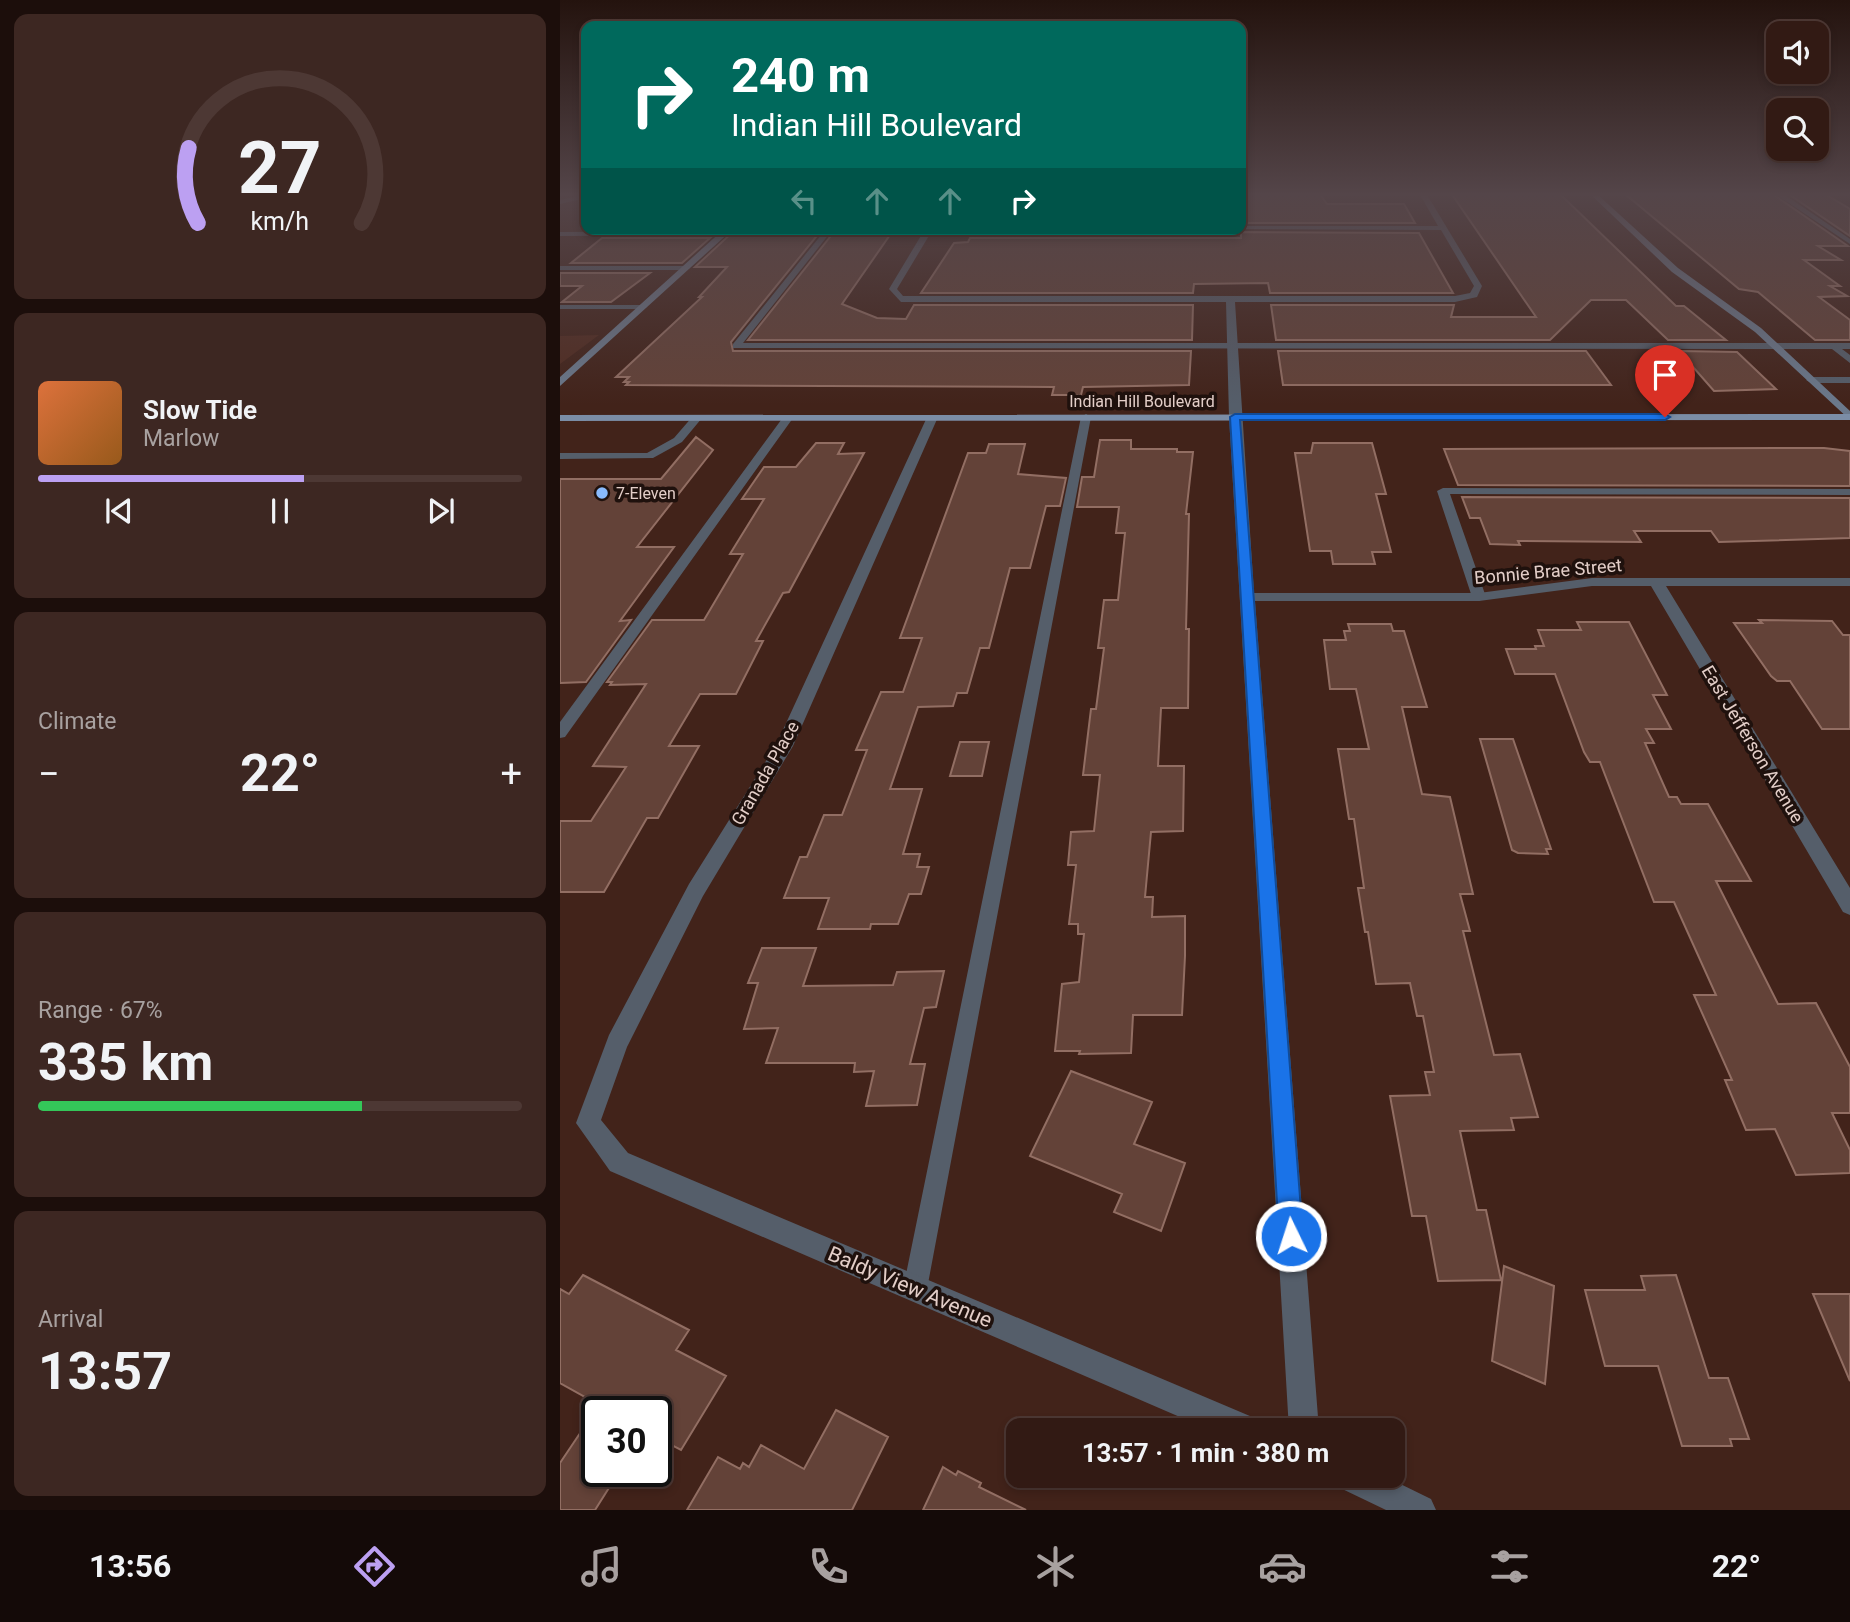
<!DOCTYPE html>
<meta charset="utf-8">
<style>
body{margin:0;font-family:Roboto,sans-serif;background:#3d2722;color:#f1f3f6;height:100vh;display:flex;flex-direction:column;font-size:26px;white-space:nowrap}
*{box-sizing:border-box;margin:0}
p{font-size:23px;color:#a8a1a0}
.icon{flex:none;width:38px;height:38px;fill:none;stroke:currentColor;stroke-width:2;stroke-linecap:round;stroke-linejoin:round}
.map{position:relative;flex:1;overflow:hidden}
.drawer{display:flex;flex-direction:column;gap:14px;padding:14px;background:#1c0e0b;width:560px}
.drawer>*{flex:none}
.guide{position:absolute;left:21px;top:21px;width:665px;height:214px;border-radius:14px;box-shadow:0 4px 10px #0003,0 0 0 2px #4d3834;background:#00695c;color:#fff;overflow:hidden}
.buttons{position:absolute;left:1206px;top:21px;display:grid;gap:14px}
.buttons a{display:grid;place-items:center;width:63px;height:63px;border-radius:14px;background:#321a14;box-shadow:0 4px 10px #0003,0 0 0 2px #4d3834;font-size:35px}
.speed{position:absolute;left:21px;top:1396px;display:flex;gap:14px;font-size:35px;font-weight:700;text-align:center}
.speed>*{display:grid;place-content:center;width:91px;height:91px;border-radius:50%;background:#321a14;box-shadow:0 4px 10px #0003,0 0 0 2px #4d3834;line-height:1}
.speed .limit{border:4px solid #111;border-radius:10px;background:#fff;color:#111}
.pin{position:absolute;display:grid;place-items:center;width:60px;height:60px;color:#fff;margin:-72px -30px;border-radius:50% 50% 50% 0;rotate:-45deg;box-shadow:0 0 7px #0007}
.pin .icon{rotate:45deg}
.me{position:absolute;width:77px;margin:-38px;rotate:356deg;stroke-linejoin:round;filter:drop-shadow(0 0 5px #0008)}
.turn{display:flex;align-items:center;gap:24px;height:147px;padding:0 35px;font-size:32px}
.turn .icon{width:91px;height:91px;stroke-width:2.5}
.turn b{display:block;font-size:49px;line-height:60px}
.lanes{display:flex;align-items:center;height:66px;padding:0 35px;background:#0003;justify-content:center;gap:35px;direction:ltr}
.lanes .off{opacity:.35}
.big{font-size:52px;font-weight:700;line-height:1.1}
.drawer .tile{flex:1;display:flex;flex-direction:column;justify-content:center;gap:10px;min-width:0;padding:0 24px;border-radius:14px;background:#3d2722}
.drawer .dial{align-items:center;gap:0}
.dial svg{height:182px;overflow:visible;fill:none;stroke:#4d3834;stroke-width:7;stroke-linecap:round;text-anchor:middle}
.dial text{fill:#f1f3f6;stroke:none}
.song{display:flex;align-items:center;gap:21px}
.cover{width:84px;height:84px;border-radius:10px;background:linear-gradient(135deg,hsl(20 70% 55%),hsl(30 70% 35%))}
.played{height:7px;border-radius:4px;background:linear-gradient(90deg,#bca0f2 55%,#4d3834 55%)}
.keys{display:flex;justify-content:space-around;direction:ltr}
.heat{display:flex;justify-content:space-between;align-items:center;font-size:38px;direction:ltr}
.charge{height:10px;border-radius:5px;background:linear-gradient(90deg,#34c759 67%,#4d3834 0)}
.trip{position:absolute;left:446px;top:1418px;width:399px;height:70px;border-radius:14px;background:#321a14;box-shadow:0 4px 10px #0003,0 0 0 2px #4d3834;font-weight:700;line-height:70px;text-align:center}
.dock{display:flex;height:112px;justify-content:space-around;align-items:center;background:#140a08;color:#a8a1a0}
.dock .icon{width:49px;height:49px}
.dock .on{color:#bca0f2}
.dock b{font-size:32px;color:#f1f3f6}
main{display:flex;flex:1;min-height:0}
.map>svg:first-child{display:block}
</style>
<main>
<section class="drawer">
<div class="tile dial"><svg viewBox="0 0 100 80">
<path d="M14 69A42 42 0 1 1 86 69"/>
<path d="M14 69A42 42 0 0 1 10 36" stroke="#bca0f2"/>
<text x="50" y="56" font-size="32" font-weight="700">27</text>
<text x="50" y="72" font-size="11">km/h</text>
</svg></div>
<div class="tile">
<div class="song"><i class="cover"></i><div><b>Slow Tide</b><p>Marlow</p></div></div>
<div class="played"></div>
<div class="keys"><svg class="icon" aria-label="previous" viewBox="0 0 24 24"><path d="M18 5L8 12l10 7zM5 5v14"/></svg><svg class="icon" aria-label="pause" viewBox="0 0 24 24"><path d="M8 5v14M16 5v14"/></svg><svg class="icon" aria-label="next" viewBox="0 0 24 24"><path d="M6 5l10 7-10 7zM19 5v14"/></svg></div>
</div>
<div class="tile"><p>Climate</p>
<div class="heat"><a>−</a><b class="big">22°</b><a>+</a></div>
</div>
<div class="tile"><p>Range · 67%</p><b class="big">335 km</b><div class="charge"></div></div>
<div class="tile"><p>Arrival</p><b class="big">13:57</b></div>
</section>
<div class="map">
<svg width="1290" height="1510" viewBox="0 0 1290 1510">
<rect width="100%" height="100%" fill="#42231a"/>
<path fill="#502b20" d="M 39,335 L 0,364 L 0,336 Z"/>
<path fill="#634238" stroke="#926e63" stroke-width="2" d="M 681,193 L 759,193 L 767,204 L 844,204 L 855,223 L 681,223 Z
M 891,193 L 1001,195 L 1116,306 L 1124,306 L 1166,340 L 1108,340 L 1066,300 L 1031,300 L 990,340 L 716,340 L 711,305 L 894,305 L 891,317 L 976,317 Z
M 1211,193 L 1288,246 L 1258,246 L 1281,260 L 1244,260 L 1280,286 L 1270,286 L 1287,296 L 1259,297 L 1290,320 L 1290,340 L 1255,340 L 1198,292 L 1179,289 L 1065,194 Z
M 1227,193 L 1263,193 L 1290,209 L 1290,236 Z
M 176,229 L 260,232 L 171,342 L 173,351 L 631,351 L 629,385 L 523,387 L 521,395 L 492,395 L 494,387 L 66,385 L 69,382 L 64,382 L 69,377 L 56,377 L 142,297 L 139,297 L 167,267 L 135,267 Z
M 274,232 L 332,232 L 282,304 L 317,318 L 346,319 L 354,305 L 633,305 L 632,340 L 188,340 Z
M 681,232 L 859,233 L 893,293 L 710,293 L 708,283 L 634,284 L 633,293 L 361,293 L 394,243 L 408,242 L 410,238 L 681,238 Z
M 42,238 L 150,238 L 122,263 L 11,263 Z
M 0,273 L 90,273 L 51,302 L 2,302 L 22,286 L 0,286 Z
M 718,351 L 1026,351 L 1051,385 L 723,385 Z
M 1119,351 L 1177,352 L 1216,389 L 1154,391 Z
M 136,437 L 153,450 L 77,547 L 114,547 L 60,621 L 71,620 L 26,682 L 0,683 L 0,479 L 101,479 Z
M 540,440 L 571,440 L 571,449 L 617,449 L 617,452 L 633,452 L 626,514 L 629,514 L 626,629 L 629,629 L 628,708 L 601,708 L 598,766 L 624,766 L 623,831 L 591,832 L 585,897 L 593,897 L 592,917 L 625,916 L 625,956 L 622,1015 L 573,1015 L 571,1053 L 519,1054 L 520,1051 L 495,1051 L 502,984 L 519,982 L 524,934 L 518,934 L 518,924 L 509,924 L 516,865 L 508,865 L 511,832 L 534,831 L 540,775 L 523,775 L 531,709 L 536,709 L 544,648 L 538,648 L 544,600 L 558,600 L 565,533 L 556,533 L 559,507 L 517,507 L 522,477 L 534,477 Z
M 256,443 L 284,443 L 278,454 L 304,453 L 229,592 L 223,593 L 196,641 L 203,641 L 176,694 L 140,694 L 109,746 L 139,746 L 98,818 L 87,818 L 44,892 L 0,892 L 0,821 L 31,821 L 66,767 L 33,766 L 86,684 L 50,685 L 52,682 L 47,682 L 92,620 L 144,620 L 183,554 L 170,554 L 204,499 L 182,499 L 204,467 L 236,467 Z
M 753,443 L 812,443 L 826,494 L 816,494 L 831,552 L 812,552 L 815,564 L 773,564 L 771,551 L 750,551 L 735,453 L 751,453 Z
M 429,444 L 465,444 L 458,474 L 506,478 L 500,506 L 486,506 L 470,568 L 450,568 L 429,648 L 420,648 L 407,693 L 397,693 L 393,706 L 358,707 L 330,789 L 362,789 L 343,854 L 360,854 L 357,867 L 369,867 L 361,894 L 349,894 L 338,924 L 311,924 L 310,929 L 258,929 L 269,898 L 224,898 L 240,857 L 247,857 L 264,815 L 282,815 L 307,750 L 296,750 L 321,692 L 343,692 L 362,638 L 340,638 L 408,453 L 426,453 Z
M 1264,448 L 1290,451 L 1290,486 L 898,485 L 884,449 Z
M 902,497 L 1290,498 L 1290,538 L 1159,542 L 1151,531 L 1074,531 L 1081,542 L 958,541 L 960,545 L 930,544 L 920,518 L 910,518 Z
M 1199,620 L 1272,621 L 1283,635 L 1290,635 L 1290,729 L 1262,729 L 1230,681 L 1217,681 L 1211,676 L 1174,623 L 1202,623 Z
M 1017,622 L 1069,622 L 1107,695 L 1093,695 L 1111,729 L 1086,729 L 1094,743 L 1085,743 L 1109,797 L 1117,797 L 1121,804 L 1148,804 L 1191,881 L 1156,881 L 1218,1004 L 1256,1003 L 1290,1067 L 1290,1113 L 1272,1113 L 1290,1150 L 1290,1173 L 1236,1175 L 1215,1129 L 1186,1130 L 1165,1080 L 1172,1080 L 1134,995 L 1156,995 L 1114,902 L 1094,902 L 1040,762 L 1030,762 L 1024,752 L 995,674 L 955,674 L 946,649 L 976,649 L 975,646 L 984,646 L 978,630 L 1021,630 Z
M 788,624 L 831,624 L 833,631 L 844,631 L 867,707 L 842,707 L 862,794 L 890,797 L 913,894 L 900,894 L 910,931 L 903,931 L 934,1055 L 960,1054 L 978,1117 L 951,1118 L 954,1130 L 900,1131 L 917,1210 L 926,1210 L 941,1280 L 878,1281 L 866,1216 L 852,1216 L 830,1096 L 870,1095 L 865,1072 L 874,1072 L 863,1016 L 857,1016 L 850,983 L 816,984 L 808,932 L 805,932 L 798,888 L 804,888 L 794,819 L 789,819 L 778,749 L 809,749 L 796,689 L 770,689 L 764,640 L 786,640 L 784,631 L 790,631 Z
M 920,739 L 953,739 L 991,849 L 986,849 L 988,854 L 958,853 L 952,850 Z
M 400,742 L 429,742 L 422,776 L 390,776 Z
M 202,948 L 256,948 L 243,986 L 333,985 L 337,972 L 384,971 L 376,1007 L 364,1008 L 350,1064 L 365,1064 L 357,1105 L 306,1106 L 314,1071 L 294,1072 L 295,1063 L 206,1063 L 218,1028 L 184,1029 L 198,983 L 188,983 Z
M 511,1071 L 592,1102 L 574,1144 L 625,1163 L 601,1231 L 554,1212 L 562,1194 L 470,1156 Z
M 944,1266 L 994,1286 L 985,1384 L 932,1361 Z
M 23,1275 L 129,1330 L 116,1350 L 166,1376 L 121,1450 L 96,1437 L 96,1412 L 52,1412 L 0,1383 L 0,1289 L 9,1294 Z
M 1116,1275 L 1149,1378 L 1168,1378 L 1189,1439 L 1170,1439 L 1172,1446 L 1122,1446 L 1098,1366 L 1045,1366 L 1025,1290 L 1085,1290 L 1081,1276 Z
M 1253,1294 L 1290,1294 L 1290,1381 Z
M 37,1408 L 37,1472 L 59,1472 L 35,1510 L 0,1510 L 0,1463 Z
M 276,1410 L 328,1437 L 292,1510 L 127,1510 L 158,1457 L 180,1469 L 183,1463 L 189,1467 L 201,1445 L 244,1469 Z
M 383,1467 L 396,1475 L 398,1471 L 421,1483 L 419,1487 L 466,1510 L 363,1510 Z"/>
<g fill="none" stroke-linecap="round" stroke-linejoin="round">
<path fill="#555e6a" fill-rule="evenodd" d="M 266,229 L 273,229 L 183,343 L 1290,343 L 1290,349 L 1282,349 L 1290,355 L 1290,363 L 1272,349 L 173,348 L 173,344 Z
M 0,232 L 164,231 L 167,233 L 164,235 L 0,236 Z
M 0,305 L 83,305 L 87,307 L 83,309 L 0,309 Z
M 1290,377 L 1290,383 L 1251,383 L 1246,380 L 1251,377 Z
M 526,414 L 531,417 L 367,1289 L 364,1298 L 355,1301 L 346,1298 L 343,1289 L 521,417 Z
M 133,416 L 142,418 L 122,442 L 93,458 L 0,459 L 0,453 L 87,453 L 114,438 Z
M 224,416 L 233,418 L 5,737 L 0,738 L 0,722 Z
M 883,488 L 1290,489 L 1290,495 L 890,494 L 926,597 L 919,601 L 912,597 L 877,491 Z"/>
<path fill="#555e6a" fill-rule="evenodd" d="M 859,193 L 866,193 L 922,286 L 917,297 L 895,302 L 675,302 L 694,593 L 919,593 L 1032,578 L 1290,578 L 1290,586 L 1106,586 L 1290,888 L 1290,915 L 1283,912 L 1091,586 L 1032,586 L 919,601 L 695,601 L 759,1430 L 729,1430 L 669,417 L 666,302 L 341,302 L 329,289 L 365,229 L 373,229 L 337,289 L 343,296 L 895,296 L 910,293 L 914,286 L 881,230 L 678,229 L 681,226 L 878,226 Z
M 1214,193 L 1222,193 L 1290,239 L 1290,244 Z
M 26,194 L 26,198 L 0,204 L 0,200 Z
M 0,266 L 126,266 L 130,268 L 126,270 L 0,270 Z
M 368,415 L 378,417 L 233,746 L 143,896 L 67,1047 L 41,1120 L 68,1153 L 697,1419 L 701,1430 L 650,1430 L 50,1171 L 16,1123 L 49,1035 L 129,884 L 216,745 Z
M 772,1475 L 822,1475 L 871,1499 L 876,1510 L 826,1510 L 776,1486 Z"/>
<path fill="#6b798c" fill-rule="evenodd" d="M 1029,193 L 1036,193 L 1118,268 L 1201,328 L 1290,411 L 1290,420 L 1195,332 L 1112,272 Z
M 164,229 L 173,229 L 0,386 L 0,377 Z"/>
<path fill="#7b8da6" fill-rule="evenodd" d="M 1290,414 L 1290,420 L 0,421 L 0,415 Z"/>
</g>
<linearGradient id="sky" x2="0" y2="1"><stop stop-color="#24130e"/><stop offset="0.48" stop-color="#544549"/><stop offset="1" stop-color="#544549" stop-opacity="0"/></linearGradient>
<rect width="1290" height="405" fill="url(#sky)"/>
<path fill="#1a73e8" stroke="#114b97" stroke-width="2" d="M 675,414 L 1105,414 L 1110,417 L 1105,420 L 680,420 L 743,1236 L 740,1244 L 731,1248 L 723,1244 L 719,1236 L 670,417 Z"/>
<circle fill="#89bafc" stroke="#1f110d" stroke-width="2.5" cx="42" cy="493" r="7"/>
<g text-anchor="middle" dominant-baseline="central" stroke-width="7" stroke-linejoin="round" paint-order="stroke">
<g font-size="16" fill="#e3cec8" stroke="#1f110d">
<text x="582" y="401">Indian Hill Boulevard</text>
</g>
<g font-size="16" fill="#e3cec8" stroke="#1f110d" text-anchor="start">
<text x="56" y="493">7-Eleven</text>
</g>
<g font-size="18" fill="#e3cec8" stroke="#1f110d">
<text transform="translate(988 571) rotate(-5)">Bonnie Brae Street</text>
<text transform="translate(1193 744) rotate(59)">East Jefferson Avenue</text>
<text transform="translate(205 773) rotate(-60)">Granada Place</text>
</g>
<g font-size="21" fill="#e3cec8" stroke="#1f110d">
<text transform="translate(350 1287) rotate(23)">Baldy View Avenue</text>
</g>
</g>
</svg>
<div class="buttons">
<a><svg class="icon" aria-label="sound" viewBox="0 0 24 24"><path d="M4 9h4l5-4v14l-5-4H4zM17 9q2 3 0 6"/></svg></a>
<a><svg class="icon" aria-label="search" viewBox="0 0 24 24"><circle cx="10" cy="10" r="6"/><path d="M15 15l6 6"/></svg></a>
</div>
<div class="speed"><div class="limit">30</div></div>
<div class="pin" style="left:1105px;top:417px;background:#d93025"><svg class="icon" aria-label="arrive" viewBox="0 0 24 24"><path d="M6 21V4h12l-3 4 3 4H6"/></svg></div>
<svg class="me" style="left:731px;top:1236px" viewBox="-20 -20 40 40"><circle r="17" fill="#1a73e8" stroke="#fff" stroke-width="3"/><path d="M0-11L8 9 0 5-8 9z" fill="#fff"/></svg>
<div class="trip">13:57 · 1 min · 380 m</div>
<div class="guide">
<div class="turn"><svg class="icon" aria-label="right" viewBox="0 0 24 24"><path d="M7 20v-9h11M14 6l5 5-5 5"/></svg><div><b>240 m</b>Indian Hill Boulevard</div></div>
<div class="lanes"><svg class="icon off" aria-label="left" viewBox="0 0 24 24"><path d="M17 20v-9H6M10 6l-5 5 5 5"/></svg><svg class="icon off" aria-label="ahead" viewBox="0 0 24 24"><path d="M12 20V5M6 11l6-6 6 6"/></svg><svg class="icon off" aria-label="ahead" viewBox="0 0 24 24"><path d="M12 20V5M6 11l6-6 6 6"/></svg><svg class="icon" aria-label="right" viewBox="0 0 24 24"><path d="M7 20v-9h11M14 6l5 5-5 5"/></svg></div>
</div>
</div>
</main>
<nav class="dock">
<b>13:56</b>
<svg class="icon on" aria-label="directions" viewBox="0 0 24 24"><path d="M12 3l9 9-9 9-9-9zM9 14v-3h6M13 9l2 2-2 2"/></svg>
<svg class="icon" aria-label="music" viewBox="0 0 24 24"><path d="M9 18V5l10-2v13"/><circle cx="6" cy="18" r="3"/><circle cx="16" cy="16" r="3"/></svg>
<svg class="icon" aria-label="phone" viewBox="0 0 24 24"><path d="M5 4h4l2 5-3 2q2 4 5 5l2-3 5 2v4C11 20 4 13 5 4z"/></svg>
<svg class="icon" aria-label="climate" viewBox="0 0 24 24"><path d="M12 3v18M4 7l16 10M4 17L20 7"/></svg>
<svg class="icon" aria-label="car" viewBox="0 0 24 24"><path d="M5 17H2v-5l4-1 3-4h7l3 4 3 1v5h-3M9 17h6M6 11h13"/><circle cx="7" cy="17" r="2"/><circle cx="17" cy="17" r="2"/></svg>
<svg class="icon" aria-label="filters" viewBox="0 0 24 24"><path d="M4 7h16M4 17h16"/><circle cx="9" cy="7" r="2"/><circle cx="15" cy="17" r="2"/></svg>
<b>22°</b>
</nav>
